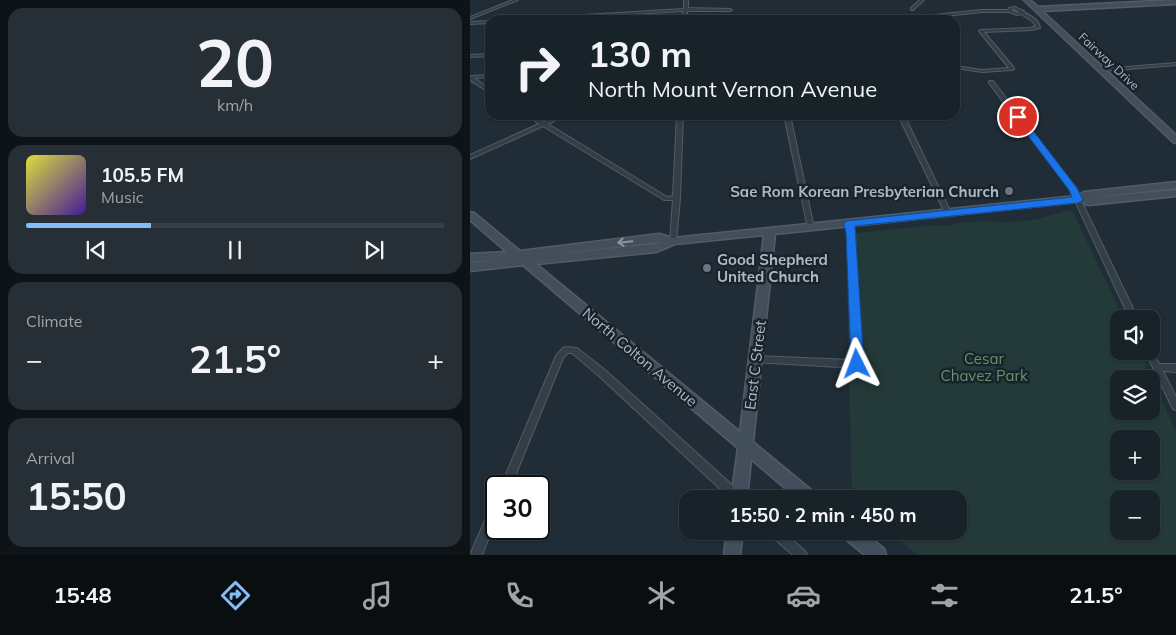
<!DOCTYPE html>
<meta charset="utf-8">
<style>
body{margin:0;font-family:Mulish,sans-serif;background:#252f35;color:#f1f3f6;height:100vh;display:flex;flex-direction:column;font-size:19px;white-space:nowrap}
*{box-sizing:border-box;margin:0}
p{font-size:16px;color:#9fa4a8}
.icon{flex:none;width:28px;height:28px;fill:none;stroke:currentColor;stroke-width:2;stroke-linecap:round;stroke-linejoin:round}
.map{position:relative;flex:1;overflow:hidden}
.side{display:flex;flex-direction:column;gap:8px;padding:8px;background:#0d1317;width:470px}
.side>*{flex:none}
.hud{position:absolute;left:15px;top:15px;width:475px;height:105px;border-radius:15px;box-shadow:0 1px 4px #0004,0 0 0 1px #363f46;background:#182229;color:#f1f3f6;overflow:hidden}
.buttons{position:absolute;left:640px;top:310px;display:grid;gap:10px}
.buttons a{display:grid;place-items:center;width:50px;height:50px;border-radius:10px;background:#182229;box-shadow:0 1px 4px #0004,0 0 0 1px #363f46;font-size:25px}
.speed{position:absolute;left:15px;top:475px;display:flex;gap:10px;font-size:25px;font-weight:700;text-align:center}
.speed>*{display:grid;place-content:center;width:65px;height:65px;border-radius:50%;background:#182229;box-shadow:0 1px 4px #0004,0 0 0 1px #363f46;line-height:1}
.speed .limit{border:2px solid #111;border-radius:8px;background:#fff;color:#111}
.pin{position:absolute;display:grid;place-items:center;width:42px;height:42px;color:#fff;margin:-21px;border:2px solid #fff;border-radius:50%;box-shadow:0 1px 5px #0007}
.me{position:absolute;width:55px;margin:-28px;rotate:357deg;stroke-linejoin:round;filter:drop-shadow(0 0 4px #0008)}
.turn{display:flex;align-items:center;gap:18px;height:105px;padding:0 20px;font-size:22px}
.turn .icon{width:65px;height:65px;stroke-width:2.5}
.turn b{display:block;font-size:35px;line-height:42px}
.big{font-size:38px;font-weight:700;line-height:1.1}
.side .card{flex:1;display:flex;flex-direction:column;justify-content:center;gap:8px;min-width:0;padding:0 18px;border-radius:15px;background:#252f35}
.side .dial{align-items:center;gap:0}
.dial b{font-size:65px;line-height:1}
.song{display:flex;align-items:center;gap:15px}
.cover{width:60px;height:60px;border-radius:8px;background:linear-gradient(135deg,hsl(60 70% 55%),hsl(260 70% 35%))}
.played{height:5px;border-radius:2px;background:linear-gradient(90deg,#82bdf6 30%,#363f46 30%)}
.keys{display:flex;justify-content:space-around;direction:ltr}
.heat{display:flex;justify-content:space-between;align-items:center;font-size:28px;direction:ltr}
.trip{position:absolute;left:209px;top:490px;width:288px;height:50px;border-radius:15px;background:#182229;box-shadow:0 1px 4px #0004,0 0 0 1px #363f46;font-weight:700;line-height:50px;text-align:center}
.tabs{display:flex;height:80px;justify-content:space-around;align-items:center;background:#0a0e10;color:#9fa4a8}
.tabs .icon{width:35px;height:35px}
.tabs .current{color:#82bdf6}
.tabs b{font-size:22px;color:#f1f3f6}
main{display:flex;flex:1;min-height:0}
.map>svg:first-child{display:block}
</style>
<main>
<section class="side">
<div class="card dial"><b>20</b><p>km/h</p></div>
<div class="card">
<div class="song"><i class="cover"></i><div><b>105.5 FM</b><p>Music</p></div></div>
<div class="played"></div>
<div class="keys"><svg class="icon" aria-label="previous" viewBox="0 0 24 24"><path d="M18 5L8 12l10 7zM5 5v14"/></svg><svg class="icon" aria-label="pause" viewBox="0 0 24 24"><path d="M8 5v14M16 5v14"/></svg><svg class="icon" aria-label="next" viewBox="0 0 24 24"><path d="M6 5l10 7-10 7zM19 5v14"/></svg></div>
</div>
<div class="card"><p>Climate</p>
<div class="heat"><a>−</a><b class="big">21.5°</b><a>+</a></div>
</div>
<div class="card"><p>Arrival</p><b class="big">15:50</b></div>
</section>
<div class="map">
<svg width="706" height="555" viewBox="0 0 706 555">
<rect width="100%" height="100%" fill="#202d37"/>
<path fill="#233a39" fill-rule="evenodd" d="M 602,210 L 654,319 L 649,319 L 649,351 L 669,351 L 706,431 L 706,555 L 448,555 L 418,531 L 488,531 L 488,499 L 382,499 L 376,234 L 465,225 C 479,229 483,223 495,222 C 520,220 544,224 568,219 C 580,216 589,212 602,210 ZM 649,379 L 681,379 L 681,411 L 649,411 ZM 649,439 L 681,439 L 681,471 L 649,471 ZM 649,499 L 681,499 L 681,531 L 649,531 Z"/>
<g fill="none" stroke-linecap="round" stroke-linejoin="round">
<defs>
<path id="street" d="M 43,0 L 48,0 L 0,19 L 0,17 Z
M 214,0 L 218,0 L 218,8 L 260,9 L 262,10 L 260,11 L 217,11 L 217,20 L 213,20 L 213,11 L 67,20 L 45,20 L 47,19 L 214,9 Z
M 450,0 L 454,0 L 443,10 L 441,10 L 441,8 Z
M 544,7 L 554,11 L 555,13 C 561,16 569,20 570,28 L 561,30 L 514,32 L 544,68 L 544,69 L 542,70 L 512,72 L 485,68 L 485,66 L 512,70 L 539,68 L 509,31 L 511,30 L 561,28 L 566,26 L 562,21 L 551,14 L 547,15 L 539,12 L 511,12 L 438,20 L 424,20 L 426,19 L 511,10 L 538,10 L 539,8 ZM 544,9 L 549,12 L 547,13 L 541,10 Z
M 20,21 L 20,23 L 0,24 L 0,22 Z
M 20,54 L 20,56 L 0,57 L 0,55 Z
M 706,63 L 706,65 L 632,71 L 630,70 L 632,69 Z
M 20,75 L 20,77 L 4,78 L 20,89 L 20,93 L 0,80 L 0,76 Z
M 519,81 L 523,81 L 606,190 L 668,319 L 660,319 L 600,190 L 519,83 Z
M 56,115 L 63,115 L 74,122 L 89,115 L 96,115 L 78,124 L 197,197 L 203,196 L 207,115 L 213,115 L 210,198 L 206,243 L 202,243 L 200,241 L 203,200 L 194,200 L 73,126 L 0,159 L 0,155 L 69,124 Z
M 314,115 L 320,115 L 344,228 L 341,230 L 338,228 Z
M 428,115 L 434,115 L 481,213 L 480,215 L 476,215 L 475,213 Z
M 378,221 L 382,221 L 385,233 L 391,364 L 390,367 L 387,368 L 283,362 L 282,360 L 283,358 L 286,356 L 383,360 L 379,233 L 377,223 Z
M 96,347 L 107,348 L 135,370 L 273,495 L 274,499 L 261,499 L 129,376 L 102,353 L 98,353 L 93,358 L 41,486 L 31,486 L 86,356 L 93,348 Z
M 681,348 L 689,364 L 706,364 L 706,372 L 693,371 L 706,397 L 706,410 L 703,409 L 675,351 L 681,351 Z
M 26,503 L 26,520 L 12,555 L 0,555 L 22,504 Z
M 299,531 L 312,531 L 335,551 L 337,555 L 323,555 L 300,535 Z"/>
<path id="secondary" d="M 554,0 L 560,0 L 568,7 L 706,0 L 706,4 L 572,11 L 706,135 L 706,143 L 703,142 Z
M 706,182 L 706,188 L 616,198 L 706,190 L 706,196 L 619,205 L 608,202 L 305,234 L 283,442 L 346,494 L 348,499 L 328,499 L 281,459 L 277,499 L 261,499 L 268,448 L 53,265 L 0,271 L 0,263 L 36,259 L 0,262 L 0,254 L 37,252 L 0,220 L 0,212 L 4,213 L 50,251 L 189,234 L 203,238 L 606,196 L 614,192 ZM 294,235 L 270,432 L 66,264 L 186,252 L 205,244 ZM 189,242 L 191,242 L 185,244 L 68,256 Z
M 257,531 L 273,531 L 270,555 L 254,555 Z
M 371,531 L 392,531 L 414,549 L 416,555 L 395,555 L 373,537 Z"/>
</defs>
<use href="#street" stroke="#515c65" stroke-width="2"/>
<use href="#secondary" stroke="#515c65" stroke-width="3"/>
<use href="#street" fill="#343e48" fill-rule="evenodd"/>
<use href="#secondary" fill="#424e5b" fill-rule="evenodd"/>
</g>
<defs><path id="oneway-shaft" d="M-6 0H5M1.5-3L5.5 0L1.5 3" fill="none" stroke-width="1.6" stroke-linecap="round" stroke-linejoin="round" transform="scale(1.25)"/></defs>
<use stroke="#88949f" href="#oneway-shaft" transform="translate(155 242) rotate(174)"/>
<path fill="#1a73e8" stroke="#114b97" d="M 548,114 L 551,115 L 607,188 L 613,200 L 608,203 L 385,226 L 394,364 L 392,368 L 387,370 L 383,368 L 381,364 L 376,233 L 374,224 L 376,221 L 602,197 L 599,190 L 544,117 Z"/>
<g fill="#6b7280" stroke="#19232c" stroke-width="2">
<circle cx="539" cy="191" r="5"/>
<circle cx="237" cy="268" r="5"/>
</g>
<g text-anchor="middle" dominant-baseline="central" stroke-width="5" stroke-linejoin="round" paint-order="stroke">
<g font-size="12" fill="#aeb9c4" stroke="#19232c">
<text transform="translate(639 61) rotate(43)">Fairway Drive</text>
</g>
<g font-size="15" font-weight="bold" fill="#aeb9c4" stroke="#19232c" text-anchor="end">
<text x="529" y="191">Sae Rom Korean Presbyterian Church</text>
<text x="247" y="259" text-anchor="start">Good Shepherd<tspan x="247" dy="17">United Church</tspan></text>
</g>
<g font-size="15" fill="#aeb9c4" stroke="#19232c">
<text transform="translate(170 357) rotate(40)">North Colton Avenue</text>
<text transform="translate(285 365) rotate(-83)">East C Street</text>
</g>
<g font-size="15" fill="#66946b" stroke="#19232c">
<text x="514" y="358">Cesar<tspan x="514" dy="17">Chavez Park</tspan></text>
</g>
</g>
</svg>
<div class="buttons">
<a><svg class="icon" aria-label="sound" viewBox="0 0 24 24"><path d="M4 9h4l5-4v14l-5-4H4zM17 9q2 3 0 6"/></svg></a>
<a><svg class="icon" aria-label="layers" viewBox="0 0 24 24"><path d="M12 4l9 5-9 5-9-5zM3 14l9 5 9-5"/></svg></a>
<a>+</a>
<a>−</a>
</div>
<div class="speed"><div class="limit">30</div></div>
<div class="pin" style="left:548px;top:117px;background:#d93025"><svg class="icon" aria-label="arrive" viewBox="0 0 24 24"><path d="M6 21V4h12l-3 4 3 4H6"/></svg></div>
<svg class="me" style="left:387px;top:364px" viewBox="-20 -20 40 40"><path d="M0-17L14 15 0 8-14 15z" fill="#1a73e8" stroke="#fff" stroke-width="4"/></svg>
<div class="trip">15:50 · 2 min · 450 m</div>
<div class="hud">
<div class="turn"><svg class="icon" aria-label="right" viewBox="0 0 24 24"><path d="M7 20v-9h11M14 6l5 5-5 5"/></svg><div><b>130 m</b>North Mount Vernon Avenue</div></div>
</div>
</div>
</main>
<nav class="tabs">
<b>15:48</b>
<svg class="icon current" aria-label="directions" viewBox="0 0 24 24"><path d="M12 3l9 9-9 9-9-9zM9 14v-3h6M13 9l2 2-2 2"/></svg>
<svg class="icon" aria-label="music" viewBox="0 0 24 24"><path d="M9 18V5l10-2v13"/><circle cx="6" cy="18" r="3"/><circle cx="16" cy="16" r="3"/></svg>
<svg class="icon" aria-label="phone" viewBox="0 0 24 24"><path d="M5 4h4l2 5-3 2q2 4 5 5l2-3 5 2v4C11 20 4 13 5 4z"/></svg>
<svg class="icon" aria-label="climate" viewBox="0 0 24 24"><path d="M12 3v18M4 7l16 10M4 17L20 7"/></svg>
<svg class="icon" aria-label="car" viewBox="0 0 24 24"><path d="M5 17H2v-5l4-1 3-4h7l3 4 3 1v5h-3M9 17h6M6 11h13"/><circle cx="7" cy="17" r="2"/><circle cx="17" cy="17" r="2"/></svg>
<svg class="icon" aria-label="filters" viewBox="0 0 24 24"><path d="M4 7h16M4 17h16"/><circle cx="9" cy="7" r="2"/><circle cx="15" cy="17" r="2"/></svg>
<b>21.5°</b>
</nav>
